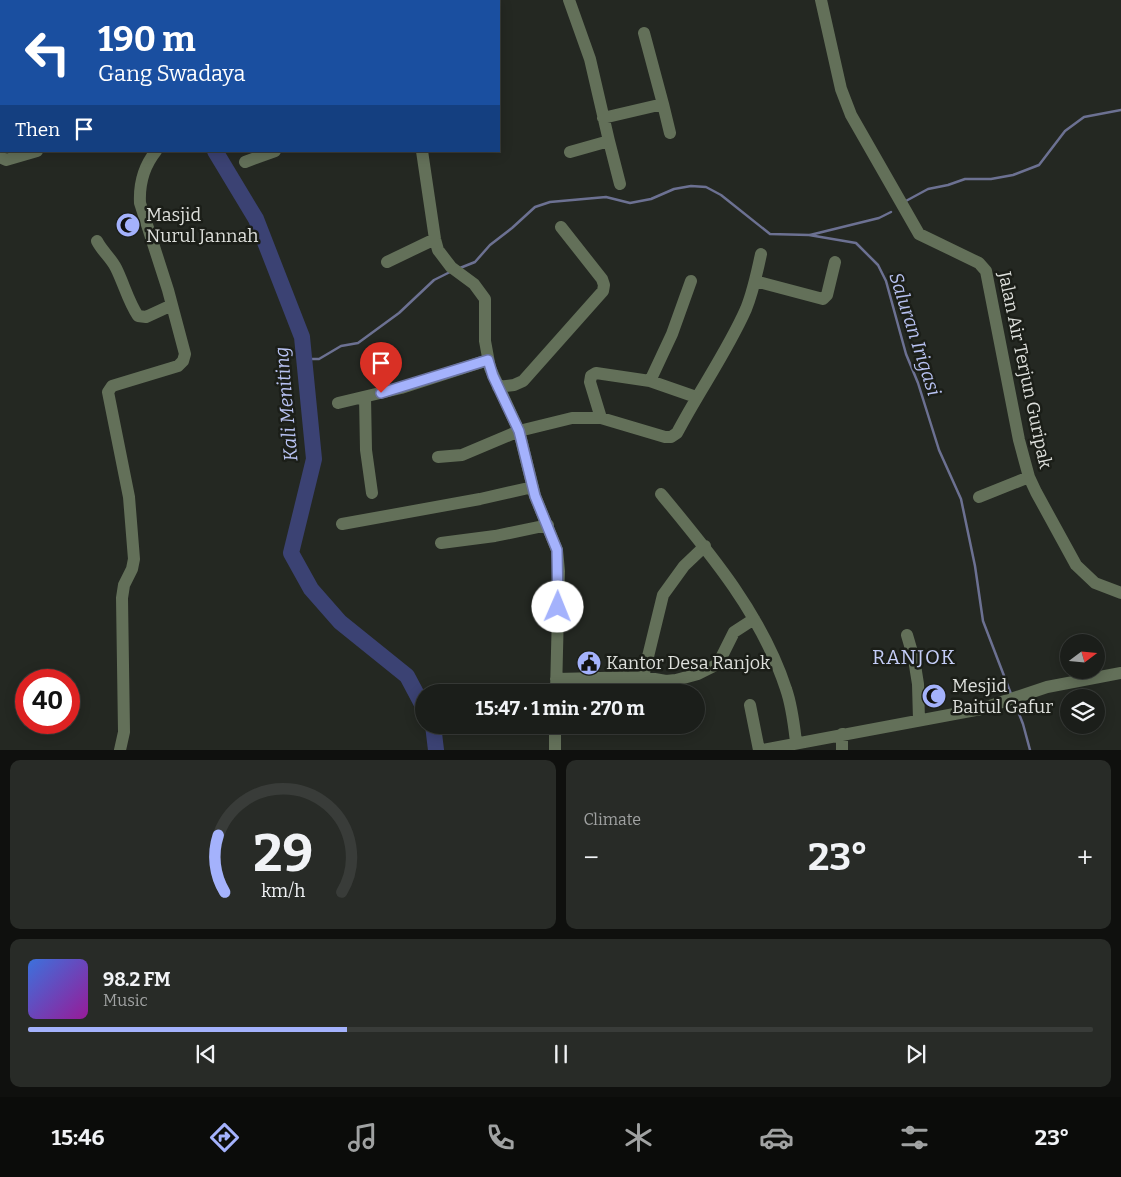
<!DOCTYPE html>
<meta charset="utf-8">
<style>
body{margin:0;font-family:Bitter,serif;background:#282b27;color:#f1f3f6;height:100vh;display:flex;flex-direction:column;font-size:19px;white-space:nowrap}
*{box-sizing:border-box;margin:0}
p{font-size:16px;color:#a0a2a2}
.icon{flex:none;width:28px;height:28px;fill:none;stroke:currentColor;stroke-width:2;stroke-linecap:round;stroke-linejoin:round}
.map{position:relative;height:750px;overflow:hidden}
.details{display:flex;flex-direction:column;gap:10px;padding:10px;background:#0f100e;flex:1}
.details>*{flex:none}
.hud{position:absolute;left:0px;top:0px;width:500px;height:152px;box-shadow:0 2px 12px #0003,0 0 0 1px #393c39;background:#1a4fa0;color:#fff;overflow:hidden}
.needle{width:32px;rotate:74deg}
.tools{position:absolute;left:1060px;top:634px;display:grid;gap:10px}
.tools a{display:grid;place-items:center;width:45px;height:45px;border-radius:50%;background:#1b1e1a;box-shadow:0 2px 12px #0003,0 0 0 1px #393c39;font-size:25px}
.speed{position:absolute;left:15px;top:669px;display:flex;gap:10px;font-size:25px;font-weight:700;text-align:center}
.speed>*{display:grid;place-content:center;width:65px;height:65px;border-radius:50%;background:#1b1e1a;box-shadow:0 2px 12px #0003,0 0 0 1px #393c39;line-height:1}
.speed .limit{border:8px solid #d22;background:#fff;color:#111}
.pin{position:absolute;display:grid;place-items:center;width:42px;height:42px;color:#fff;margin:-51px -21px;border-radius:50% 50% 50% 0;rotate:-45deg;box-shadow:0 0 5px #0007}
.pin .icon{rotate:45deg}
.me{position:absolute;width:55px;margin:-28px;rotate:1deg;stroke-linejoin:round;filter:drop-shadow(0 0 4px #0008)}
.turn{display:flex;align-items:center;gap:18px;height:105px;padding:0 15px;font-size:22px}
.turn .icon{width:65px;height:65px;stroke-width:2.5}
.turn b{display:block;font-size:35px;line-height:42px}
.then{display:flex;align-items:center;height:48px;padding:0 15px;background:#0003;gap:10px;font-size:19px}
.big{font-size:38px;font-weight:700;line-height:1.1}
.details .tile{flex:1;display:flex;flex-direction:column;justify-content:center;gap:8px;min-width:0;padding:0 18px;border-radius:10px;background:#282b27}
.details .dial{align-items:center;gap:0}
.dial svg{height:130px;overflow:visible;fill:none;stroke:#393c39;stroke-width:7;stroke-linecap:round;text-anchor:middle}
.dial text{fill:#f1f3f6;stroke:none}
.song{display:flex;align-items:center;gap:15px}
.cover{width:60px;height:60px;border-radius:8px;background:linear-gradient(135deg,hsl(220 70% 55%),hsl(300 70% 35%))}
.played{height:5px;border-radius:2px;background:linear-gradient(90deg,#a4b2fc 30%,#393c39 30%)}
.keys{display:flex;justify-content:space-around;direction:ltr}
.heat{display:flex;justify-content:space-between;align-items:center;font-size:28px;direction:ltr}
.details .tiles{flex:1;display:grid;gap:10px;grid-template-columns:1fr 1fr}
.tile:last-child{grid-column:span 2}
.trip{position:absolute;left:415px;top:684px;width:290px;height:50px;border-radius:25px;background:#1b1e1a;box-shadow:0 2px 12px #0003,0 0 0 1px #393c39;font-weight:700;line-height:50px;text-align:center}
.tab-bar{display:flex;height:80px;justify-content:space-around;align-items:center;background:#0b0c0a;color:#a0a2a2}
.tab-bar .icon{width:35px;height:35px}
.tab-bar .on{color:#a4b2fc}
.tab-bar b{font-size:22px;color:#f1f3f6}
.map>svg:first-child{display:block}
</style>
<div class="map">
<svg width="1121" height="750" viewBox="0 0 1121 750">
<rect width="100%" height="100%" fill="#242822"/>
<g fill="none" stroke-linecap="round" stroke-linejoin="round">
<path stroke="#6c7192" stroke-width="2.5" d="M 904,202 L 928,189 L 948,185 L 965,179 L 991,179 L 1013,175 L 1039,165 L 1065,131 L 1084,117 L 1121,110
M 810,235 L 879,218 L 891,212
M 460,268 L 475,262 L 490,245 L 512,228 L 535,207 L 550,202 L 606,197 L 630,203 L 651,199 L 674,189 L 691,186 L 706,187 L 721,195 L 770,234 L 809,235 L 856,243 L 878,265 L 886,281 L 906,354 L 918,383 L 939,450 L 961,499 L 975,566 L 983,621 L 1011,694
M 304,359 L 319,359 L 341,346 L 358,343 L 399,313 L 434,280 L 450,272
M 1014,701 L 1023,724 L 1030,750"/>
<path stroke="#3b4273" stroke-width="16" d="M 180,1 L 180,0
M 215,151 L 256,219 L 302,337 L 314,459 L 291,553 L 311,589 L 340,622 L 407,676 L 424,708
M 433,725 L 436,750"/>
<path stroke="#637059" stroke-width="12" d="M 36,0 L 36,1
M 141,0 L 142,1
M 365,0 L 365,1
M 569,0 L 590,59 L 609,141 L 570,152
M 821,0 L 841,89 L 851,115 L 919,234 L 979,263 L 986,271 L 1019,440 L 1029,477 L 1036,492 L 1076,565 L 1095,583 L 1121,593
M 89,1 L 93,0
M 644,33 L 663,104
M 0,114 L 1,114
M 603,118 L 663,104 L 670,133
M 609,141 L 620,184
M 422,151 L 435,239 L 438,250 L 451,267 L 474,284 L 485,299 L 485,341 L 490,368 L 519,431 L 535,496 L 557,550 L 559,571 L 556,692
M 0,157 L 6,160 L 37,151
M 245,162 L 275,151
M 97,241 C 102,251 111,258 116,268 C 124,284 128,301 138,316 L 146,317 L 172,305
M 387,262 L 435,239
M 755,281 L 823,299 L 827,295 L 835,262
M 650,381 L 672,334 L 691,281
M 498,387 L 514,385 L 523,381 L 603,291 L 604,285 L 602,279 L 561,227
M 365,397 L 366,450 L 372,493
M 338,403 L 401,388 L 488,360
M 601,418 L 590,382 L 591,376 L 596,373 L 650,381 L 696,397
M 438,457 L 462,455 L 519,431 L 572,418 L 601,418 L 665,437 L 671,437 L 677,433 C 699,391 727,352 746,309 C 753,292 757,273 761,254
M 661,494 C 710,553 762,615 786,689 C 792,706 794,725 796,742
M 979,497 L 1029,477
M 342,524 L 480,499 L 533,487
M 441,543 L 495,536 L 548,525
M 907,635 L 914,659 L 918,684 L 919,720
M 643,677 L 663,595 L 684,566 L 705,546
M 556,679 L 643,677 L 666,681 L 676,680 L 698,674 L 718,664 L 734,632 L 754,619
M 750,705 L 759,750
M 842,734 L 842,750
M 120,750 L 124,732 L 122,598 L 124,585 L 132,569 L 134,559 L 129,497 L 108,392 L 112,386 L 178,366 L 183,361 L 185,354 L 168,290 L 140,203 C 139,183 144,166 156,151
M 555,750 L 555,725
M 762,750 L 981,709 L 1047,687 L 1121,673"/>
</g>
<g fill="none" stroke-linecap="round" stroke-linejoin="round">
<defs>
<path id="route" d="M 381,393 L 488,360 L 493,376 L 519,431 L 535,496 L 557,550 L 558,607"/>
</defs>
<use href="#route" stroke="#6b74a4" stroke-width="12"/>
<use href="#route" stroke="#a4b2fc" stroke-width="9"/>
</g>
<defs>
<symbol id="mosque-disc" viewBox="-11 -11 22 22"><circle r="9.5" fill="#a4b2fc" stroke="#1b1e18"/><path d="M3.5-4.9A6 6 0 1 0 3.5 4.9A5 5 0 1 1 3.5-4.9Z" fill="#111"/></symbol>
<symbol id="civic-disc" viewBox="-11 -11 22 22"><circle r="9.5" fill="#a4b2fc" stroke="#1b1e18"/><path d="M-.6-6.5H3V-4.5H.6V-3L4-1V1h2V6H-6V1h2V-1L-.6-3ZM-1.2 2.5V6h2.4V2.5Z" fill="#111"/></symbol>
</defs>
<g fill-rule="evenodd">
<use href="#mosque-disc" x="114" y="211" width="28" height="28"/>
<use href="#civic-disc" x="575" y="649" width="28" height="28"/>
<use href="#mosque-disc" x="920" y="682" width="28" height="28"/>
</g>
<g text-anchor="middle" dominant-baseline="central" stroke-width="5" stroke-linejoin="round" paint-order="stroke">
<g font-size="18" fill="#dddfdb" stroke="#1b1e18" text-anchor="start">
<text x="146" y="215">Masjid<tspan x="146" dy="21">Nurul Jannah</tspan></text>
<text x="606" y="663">Kantor Desa Ranjok</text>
<text x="952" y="686">Mesjid<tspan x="952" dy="21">Baitul Gafur</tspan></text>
</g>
<g font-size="18" fill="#dddfdb" stroke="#1b1e18">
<text transform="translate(1025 370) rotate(78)">Jalan Air Terjun Guripak</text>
</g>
<g font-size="19" font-style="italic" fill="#b8c2f2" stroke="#1b1e18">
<text transform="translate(915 334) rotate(72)">Saluran Irigasi</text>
<text transform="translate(286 404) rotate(-95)">Kali Meniting</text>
</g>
<g font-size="20" letter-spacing="1" fill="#c5cef8" stroke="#1b1e18">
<text x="914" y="657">RANJOK</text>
</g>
</g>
</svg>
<div class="tools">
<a><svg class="needle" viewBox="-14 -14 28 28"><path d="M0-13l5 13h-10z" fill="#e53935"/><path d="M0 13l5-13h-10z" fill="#a0a2a2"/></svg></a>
<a><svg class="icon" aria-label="layers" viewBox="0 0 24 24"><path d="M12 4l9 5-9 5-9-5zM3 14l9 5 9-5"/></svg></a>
</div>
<div class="speed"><div class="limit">40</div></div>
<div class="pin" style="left:381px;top:393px;background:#d93025"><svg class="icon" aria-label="arrive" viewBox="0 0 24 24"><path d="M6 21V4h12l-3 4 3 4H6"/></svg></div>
<svg class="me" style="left:558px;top:607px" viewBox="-20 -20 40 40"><circle r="19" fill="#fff"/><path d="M0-13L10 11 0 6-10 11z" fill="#a4b2fc"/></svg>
<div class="trip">15:47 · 1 min · 270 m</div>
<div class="hud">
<div class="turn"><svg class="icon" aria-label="left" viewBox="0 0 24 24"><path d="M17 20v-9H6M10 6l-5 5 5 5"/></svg><div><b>190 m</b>Gang Swadaya</div></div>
<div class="then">Then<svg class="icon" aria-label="arrive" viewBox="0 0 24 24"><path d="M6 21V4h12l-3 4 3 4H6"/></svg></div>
</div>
</div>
<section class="details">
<div class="tiles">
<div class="tile dial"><svg viewBox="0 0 100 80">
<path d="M14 69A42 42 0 1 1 86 69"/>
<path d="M14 69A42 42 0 0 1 10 34" stroke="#a4b2fc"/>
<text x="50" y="56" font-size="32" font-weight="700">29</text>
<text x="50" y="72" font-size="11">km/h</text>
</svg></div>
<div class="tile"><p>Climate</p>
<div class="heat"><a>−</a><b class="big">23°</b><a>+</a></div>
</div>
<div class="tile">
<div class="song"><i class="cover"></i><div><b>98.2 FM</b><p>Music</p></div></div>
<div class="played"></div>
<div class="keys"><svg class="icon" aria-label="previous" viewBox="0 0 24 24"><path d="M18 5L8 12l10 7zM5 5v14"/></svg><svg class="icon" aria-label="pause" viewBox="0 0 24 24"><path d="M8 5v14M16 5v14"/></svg><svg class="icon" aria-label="next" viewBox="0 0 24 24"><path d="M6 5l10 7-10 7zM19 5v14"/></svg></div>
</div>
</div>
</section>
<nav class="tab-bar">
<b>15:46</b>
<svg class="icon on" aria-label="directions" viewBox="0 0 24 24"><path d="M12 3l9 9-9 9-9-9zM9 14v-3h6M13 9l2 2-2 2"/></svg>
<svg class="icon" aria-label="music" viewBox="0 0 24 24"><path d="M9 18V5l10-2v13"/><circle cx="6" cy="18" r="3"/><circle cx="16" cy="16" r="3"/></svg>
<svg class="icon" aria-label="phone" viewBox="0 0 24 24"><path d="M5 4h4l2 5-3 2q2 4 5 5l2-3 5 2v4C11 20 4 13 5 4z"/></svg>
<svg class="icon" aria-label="climate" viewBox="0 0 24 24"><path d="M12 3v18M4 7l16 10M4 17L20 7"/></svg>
<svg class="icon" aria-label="car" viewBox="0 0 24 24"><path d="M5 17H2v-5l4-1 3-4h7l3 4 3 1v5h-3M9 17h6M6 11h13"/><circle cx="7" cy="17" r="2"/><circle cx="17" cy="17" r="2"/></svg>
<svg class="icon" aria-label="filters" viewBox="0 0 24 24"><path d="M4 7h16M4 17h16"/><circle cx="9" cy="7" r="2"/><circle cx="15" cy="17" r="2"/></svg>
<b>23°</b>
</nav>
